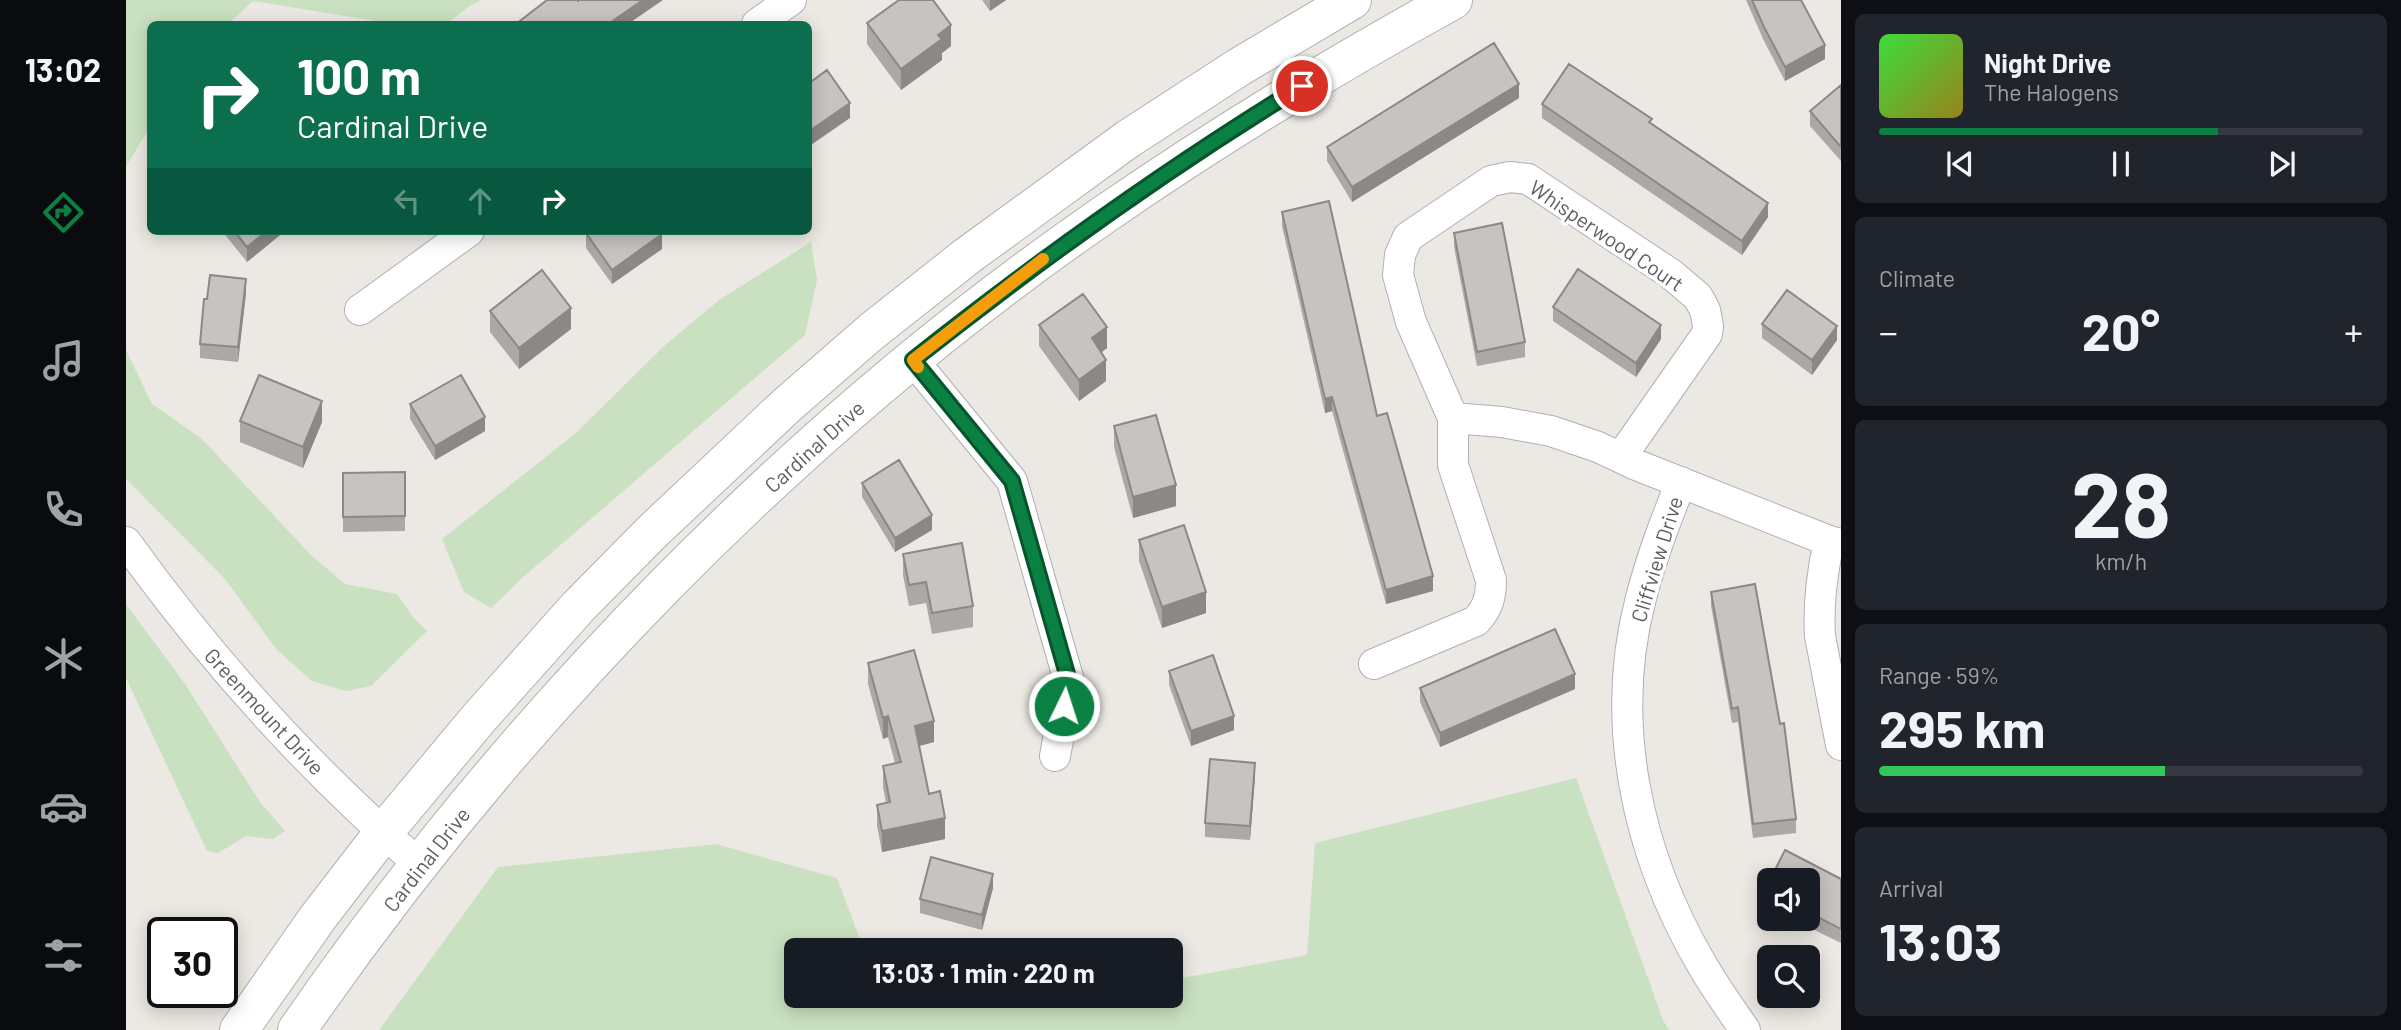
<!DOCTYPE html>
<meta charset="utf-8">
<style>
body{margin:0;font-family:Barlow,sans-serif;background:#20242c;color:#f1f3f6;height:100vh;display:flex;flex-direction:column;font-size:26px;white-space:nowrap}
*{box-sizing:border-box;margin:0}
p{font-size:23px;color:#9ea1a6}
.icon{flex:none;width:38px;height:38px;fill:none;stroke:currentColor;stroke-width:2;stroke-linecap:round;stroke-linejoin:round}
.map{position:relative;flex:1;overflow:hidden}
.side{display:flex;flex-direction:column;gap:14px;padding:14px;background:#0d0f14;width:560px}
.side>*{flex:none}
.banner{position:absolute;left:21px;top:21px;width:665px;height:214px;border-radius:10px;box-shadow:0 4px 18px #0003;background:#0b6e4f;color:#fff;overflow:hidden}
.fabs{position:absolute;left:1631px;top:868px;display:grid;gap:14px}
.fabs a{display:grid;place-items:center;width:63px;height:63px;border-radius:10px;background:#171b24;box-shadow:0 4px 18px #0003;font-size:35px}
.speed{position:absolute;left:21px;top:917px;display:flex;gap:14px;font-size:35px;font-weight:700;text-align:center}
.speed>*{display:grid;place-content:center;width:91px;height:91px;border-radius:50%;background:#171b24;box-shadow:0 4px 18px #0003;line-height:1}
.speed .limit{border:4px solid #111;border-radius:10px;background:#fff;color:#111}
.pin{position:absolute;display:grid;place-items:center;width:60px;height:60px;color:#fff;margin:-30px;border:4px solid #fff;border-radius:50%;box-shadow:0 2px 7px #0007}
.me{position:absolute;width:77px;margin:-38px;rotate:4deg;stroke-linejoin:round;filter:drop-shadow(0 0 5px #0008)}
.turn{display:flex;align-items:center;gap:24px;height:147px;padding:0 35px;font-size:32px}
.turn .icon{width:91px;height:91px;stroke-width:2.5}
.turn b{display:block;font-size:49px;line-height:60px}
.lanes{display:flex;align-items:center;height:66px;padding:0 35px;background:#0003;justify-content:center;gap:35px;direction:ltr}
.lanes .off{opacity:.35}
.big{font-size:52px;font-weight:700;line-height:1.1}
.side .widget{flex:1;display:flex;flex-direction:column;justify-content:center;gap:10px;min-width:0;padding:0 24px;border-radius:10px;background:#20242c}
.side .dial{align-items:center;gap:0}
.dial b{font-size:91px;line-height:1}
.song{display:flex;align-items:center;gap:21px}
.cover{width:84px;height:84px;border-radius:10px;background:linear-gradient(135deg,hsl(120 70% 55%),hsl(50 70% 35%))}
.played{height:7px;border-radius:4px;background:linear-gradient(90deg,#0b8043 70%,#363941 70%)}
.keys{display:flex;justify-content:space-around;direction:ltr}
.heat{display:flex;justify-content:space-between;align-items:center;font-size:38px;direction:ltr}
.charge{height:10px;border-radius:5px;background:linear-gradient(90deg,#34c759 59%,#363941 0)}
.trip{position:absolute;left:658px;top:938px;width:399px;height:70px;border-radius:10px;background:#171b24;box-shadow:0 4px 18px #0003;font-weight:700;line-height:70px;text-align:center}
main{display:flex;flex:1;min-height:0}
.dock{display:flex;flex-direction:column;width:126px;justify-content:space-around;align-items:center;background:#090b0e;color:#9ea1a6}
.dock .icon{width:49px;height:49px}
.dock .active{color:#0b8043}
.dock b{font-size:32px;color:#f1f3f6}
.map>svg:first-child{display:block}
</style>
<main>
<nav class="dock">
<b>13:02</b>
<svg class="icon active" aria-label="directions" viewBox="0 0 24 24"><path d="M12 3l9 9-9 9-9-9zM9 14v-3h6M13 9l2 2-2 2"/></svg>
<svg class="icon" aria-label="music" viewBox="0 0 24 24"><path d="M9 18V5l10-2v13"/><circle cx="6" cy="18" r="3"/><circle cx="16" cy="16" r="3"/></svg>
<svg class="icon" aria-label="phone" viewBox="0 0 24 24"><path d="M5 4h4l2 5-3 2q2 4 5 5l2-3 5 2v4C11 20 4 13 5 4z"/></svg>
<svg class="icon" aria-label="climate" viewBox="0 0 24 24"><path d="M12 3v18M4 7l16 10M4 17L20 7"/></svg>
<svg class="icon" aria-label="car" viewBox="0 0 24 24"><path d="M5 17H2v-5l4-1 3-4h7l3 4 3 1v5h-3M9 17h6M6 11h13"/><circle cx="7" cy="17" r="2"/><circle cx="17" cy="17" r="2"/></svg>
<svg class="icon" aria-label="filters" viewBox="0 0 24 24"><path d="M4 7h16M4 17h16"/><circle cx="9" cy="7" r="2"/><circle cx="15" cy="17" r="2"/></svg>
</nav>
<div class="map">
<svg width="1715" height="1030" viewBox="0 0 1715 1030">
<rect width="100%" height="100%" fill="#ece8e3"/>
<path fill="#c9e1c1" d="M 0,0 L 355,0 L 341,8 L 320,24 L 269,24 L 127,1 L 102,24 L 24,24 L 24,126 L 0,167 Z
M 685,242 L 691,280 L 679,335 L 395,579 L 365,608 L 338,592 L 316,539 L 450,433 L 538,346 L 593,300 Z
M 0,350 L 26,404 L 76,439 L 186,556 L 219,584 L 271,594 L 287,617 L 301,631 L 245,686 L 220,691 L 186,681 L 151,650 L 99,579 L 0,479 Z
M 0,604 L 59,684 L 134,802 L 159,831 L 147,839 L 120,836 L 92,853 L 81,851 L 0,678 Z
M 1450,778 L 1537,1020 L 1543,1030 L 253,1030 L 372,867 L 590,844 L 711,878 L 737,947 L 785,950 L 670,950 L 670,996 L 1045,996 L 1045,980 L 1181,955 L 1189,843 Z"/>
<g fill="none" stroke-linecap="round" stroke-linejoin="round">
<defs>
<path id="minor" d="M 631,24 L 665,0
M 234,310 L 343,231
M 787,360 L 886,481 L 943,681 L 929,756
M 1327,418 L 1376,422 L 1425,431 L 1472,447 L 1508,464 L 1703,541 L 1715,544
M 1555,482 C 1540,520 1525,558 1515,598 C 1482,722 1511,853 1575,963 C 1588,986 1604,1008 1619,1030
M 1703,541 C 1696,573 1692,604 1694,636 L 1715,745
M 0,542 C 87,663 181,767 294,865
M 1248,664 L 1350,621 C 1362,608 1365,597 1365,580 L 1327,465 L 1327,418 L 1285,322 L 1272,275 L 1274,255 L 1282,237 L 1365,181 L 1384,177 L 1402,179 L 1545,274 L 1572,297 L 1579,310 L 1582,326 L 1581,334 L 1495,457"/>
<path id="secondary" d="M 113,1030 L 193,916 L 257,833 L 353,718 L 452,607 L 526,532 L 661,405 L 745,332 L 841,256 L 1002,139 L 1113,67 L 1226,0
M 171,1030 C 386,719 668,428 979,214 C 1092,136 1207,66 1327,0"/>
</defs>
<use href="#minor" stroke="#aeb1b4" stroke-width="32"/>
<use href="#secondary" stroke="#adb2b4" stroke-width="40"/>
<use href="#minor" stroke="#fff" stroke-width="30"/>
<use href="#secondary" stroke="#fff" stroke-width="38"/>
</g>
<path fill="#aba8a5" d="M 856,0 L 880,0 L 864,11 Z
M 1620,0 L 1675,0 L 1699,59 L 1659,81 L 1638,41 Z
M 741,23 L 825,46 L 816,53 L 816,60 L 775,90 L 741,44 Z
M 1715,85 L 1715,161 L 1684,126 L 1684,111 Z
M 1393,98 L 1226,202 L 1201,161 L 1201,147 Z
M 1416,104 L 1526,124 L 1642,217 L 1616,255 L 1416,118 Z
M 1156,212 L 1251,416 L 1307,591 L 1260,604 L 1206,411 L 1199,413 L 1156,226 Z
M 96,231 L 159,231 L 121,262 Z
M 460,233 L 536,249 L 486,284 L 460,248 Z
M 1328,233 L 1399,342 L 1399,357 L 1351,366 L 1328,247 Z
M 120,293 L 112,362 L 74,358 L 74,344 Z
M 1427,307 L 1535,339 L 1510,377 L 1427,321 Z
M 364,311 L 445,329 L 393,369 L 364,332 Z
M 1636,324 L 1711,340 L 1686,375 L 1636,338 Z
M 913,325 L 981,348 L 975,353 L 980,381 L 953,401 L 913,346 Z
M 284,404 L 359,431 L 309,460 L 284,419 Z
M 114,421 L 196,422 L 177,468 L 114,442 Z
M 988,426 L 1050,506 L 1007,518 L 988,447 Z
M 279,472 L 279,531 L 217,532 L 217,473 Z
M 736,483 L 806,530 L 769,552 L 736,497 Z
M 1013,540 L 1080,613 L 1036,628 L 1013,561 Z
M 777,554 L 847,606 L 847,627 L 806,634 L 800,603 L 783,606 L 777,575 Z
M 1585,592 L 1670,819 L 1670,833 L 1627,838 L 1612,722 L 1606,723 L 1585,606 Z
M 742,663 L 808,742 L 793,746 L 803,794 L 819,839 L 756,852 L 751,826 L 751,805 L 760,803 L 757,787 L 757,766 L 769,763 L 762,737 L 757,739 L 742,684 Z
M 1043,671 L 1108,730 L 1065,746 L 1043,685 Z
M 1294,688 L 1449,689 L 1314,747 L 1294,702 Z
M 1129,777 L 1124,840 L 1079,837 L 1079,823 Z
M 1715,879 L 1715,943 L 1666,919 L 1682,919 L 1682,880 Z
M 1643,881 L 1643,907 L 1639,905 L 1639,890 Z
M 867,888 L 856,930 L 794,913 L 794,899 Z"/>
<path fill="#8b8886" d="M 517,0 L 537,0 L 502,24 L 482,24 Z
M 864,0 L 880,0 L 864,11 Z
M 825,25 L 825,46 L 816,53 L 816,60 L 775,90 L 775,69 L 812,35 Z
M 1699,45 L 1699,59 L 1659,81 L 1659,67 Z
M 1393,84 L 1393,98 L 1226,202 L 1226,187 Z
M 724,103 L 724,118 L 682,147 L 682,132 Z
M 1642,203 L 1642,217 L 1616,255 L 1616,241 Z
M 141,231 L 159,231 L 121,262 L 121,247 Z
M 536,234 L 536,249 L 486,284 L 486,270 Z
M 120,279 L 120,293 L 112,362 L 112,347 Z
M 445,308 L 445,329 L 393,369 L 393,348 Z
M 1535,325 L 1535,339 L 1510,377 L 1510,363 Z
M 1711,326 L 1711,340 L 1686,375 L 1686,360 Z
M 981,327 L 981,348 L 966,359 L 966,338 Z
M 980,360 L 980,381 L 953,401 L 953,380 Z
M 1206,397 L 1206,411 L 1199,413 L 1199,399 Z
M 196,401 L 196,422 L 177,468 L 177,447 Z
M 359,417 L 359,431 L 309,460 L 309,446 Z
M 1050,485 L 1050,506 L 1007,518 L 1007,497 Z
M 806,515 L 806,530 L 769,552 L 769,538 Z
M 1307,576 L 1307,591 L 1260,604 L 1260,590 Z
M 1080,592 L 1080,613 L 1036,628 L 1036,607 Z
M 1449,674 L 1449,689 L 1314,747 L 1314,733 Z
M 762,716 L 762,737 L 757,739 L 757,718 Z
M 1108,716 L 1108,730 L 1065,746 L 1065,731 Z
M 808,721 L 808,742 L 789,747 L 789,726 Z
M 1129,763 L 1129,777 L 1124,840 L 1124,826 Z
M 819,818 L 819,839 L 756,852 L 756,831 Z
M 867,874 L 867,888 L 856,930 L 856,915 Z"/>
<path fill="#c7c3c0" stroke="#8b8886" stroke-width="2" d="M 421,0 L 451,0 L 452,1 L 453,0 L 517,0 L 482,24 L 390,24 Z
M 773,0 L 807,0 L 825,25 L 812,35 L 816,39 L 775,69 L 741,23 Z
M 1626,0 L 1675,0 L 1699,45 L 1659,67 L 1638,27 Z
M 1368,43 L 1393,84 L 1226,187 L 1201,147 Z
M 1443,64 L 1526,119 L 1523,122 L 1642,203 L 1616,241 L 1416,104 Z
M 701,70 L 724,103 L 682,132 L 682,84 Z
M 1715,85 L 1715,147 L 1684,111 Z
M 1203,201 L 1251,416 L 1261,413 L 1307,576 L 1260,590 L 1206,397 L 1199,399 L 1156,212 Z
M 1376,223 L 1399,342 L 1351,352 L 1328,233 Z
M 108,231 L 141,231 L 121,247 Z
M 463,231 L 533,231 L 536,234 L 486,270 L 460,233 Z
M 1452,269 L 1535,325 L 1510,363 L 1427,307 Z
M 416,270 L 445,308 L 393,348 L 364,311 Z
M 84,275 L 120,279 L 112,347 L 74,344 L 78,299 L 81,299 Z
M 1661,290 L 1711,326 L 1686,360 L 1636,324 Z
M 957,294 L 981,327 L 966,338 L 980,360 L 953,380 L 913,325 Z
M 133,375 L 196,401 L 177,447 L 114,421 Z
M 335,375 L 359,417 L 309,446 L 284,404 Z
M 1030,415 L 1050,485 L 1007,497 L 988,426 Z
M 773,460 L 806,515 L 769,538 L 736,483 Z
M 279,472 L 279,516 L 217,517 L 217,473 Z
M 1058,525 L 1080,592 L 1036,607 L 1013,540 Z
M 836,543 L 847,606 L 806,613 L 800,582 L 783,585 L 777,554 Z
M 1629,584 L 1654,724 L 1658,723 L 1670,819 L 1627,824 L 1612,707 L 1606,709 L 1585,592 Z
M 1429,629 L 1449,674 L 1314,733 L 1294,688 Z
M 788,650 L 808,721 L 789,726 L 803,794 L 814,791 L 819,818 L 756,831 L 751,805 L 764,802 L 757,766 L 775,762 L 762,716 L 757,718 L 742,663 Z
M 1087,655 L 1108,716 L 1065,731 L 1043,671 Z
M 1084,759 L 1129,763 L 1124,826 L 1079,823 Z
M 1659,850 L 1715,879 L 1715,929 L 1682,912 L 1682,880 L 1644,880 Z
M 805,857 L 867,874 L 856,915 L 794,899 Z
M 1643,881 L 1643,893 L 1639,890 Z"/>
<g fill="none" stroke-linecap="round" stroke-linejoin="round">
<defs>
<path id="route" d="M 938,706 L 943,681 L 886,481 L 787,360 C 912,261 1040,169 1176,86"/>
</defs>
<use href="#route" stroke="#07532c" stroke-width="18"/>
<use href="#route" stroke="#0b8043" stroke-width="12"/>
<path stroke="#f59e0b" stroke-width="12" d="M 792,367 L 787,360 L 917,259"/>
</g>
<g text-anchor="middle" dominant-baseline="central" stroke-width="7" stroke-linejoin="round" paint-order="stroke">
<g font-size="21" fill="#5b5f62" stroke="#fff">
<text transform="translate(1481 235) rotate(34)">Whisperwood Court</text>
<text transform="translate(688 446) rotate(-42)">Cardinal Drive</text>
<text transform="translate(1530 559) rotate(-73)">Cliffview Drive</text>
<text transform="translate(139 711) rotate(47)">Greenmount Drive</text>
<text transform="translate(300 859) rotate(-52)">Cardinal Drive</text>
</g>
</g>
</svg>
<div class="fabs">
<a><svg class="icon" aria-label="sound" viewBox="0 0 24 24"><path d="M4 9h4l5-4v14l-5-4H4zM17 9q2 3 0 6"/></svg></a>
<a><svg class="icon" aria-label="search" viewBox="0 0 24 24"><circle cx="10" cy="10" r="6"/><path d="M15 15l6 6"/></svg></a>
</div>
<div class="speed"><div class="limit">30</div></div>
<div class="pin" style="left:1176px;top:86px;background:#d93025"><svg class="icon" aria-label="arrive" viewBox="0 0 24 24"><path d="M6 21V4h12l-3 4 3 4H6"/></svg></div>
<svg class="me" style="left:938px;top:706px" viewBox="-20 -20 40 40"><circle r="17" fill="#0b8043" stroke="#fff" stroke-width="3"/><path d="M0-11L8 9 0 5-8 9z" fill="#fff"/></svg>
<div class="trip">13:03 · 1 min · 220 m</div>
<div class="banner">
<div class="turn"><svg class="icon" aria-label="right" viewBox="0 0 24 24"><path d="M7 20v-9h11M14 6l5 5-5 5"/></svg><div><b>100 m</b>Cardinal Drive</div></div>
<div class="lanes"><svg class="icon off" aria-label="left" viewBox="0 0 24 24"><path d="M17 20v-9H6M10 6l-5 5 5 5"/></svg><svg class="icon off" aria-label="ahead" viewBox="0 0 24 24"><path d="M12 20V5M6 11l6-6 6 6"/></svg><svg class="icon" aria-label="right" viewBox="0 0 24 24"><path d="M7 20v-9h11M14 6l5 5-5 5"/></svg></div>
</div>
</div>
<section class="side">
<div class="widget">
<div class="song"><i class="cover"></i><div><b>Night Drive</b><p>The Halogens</p></div></div>
<div class="played"></div>
<div class="keys"><svg class="icon" aria-label="previous" viewBox="0 0 24 24"><path d="M18 5L8 12l10 7zM5 5v14"/></svg><svg class="icon" aria-label="pause" viewBox="0 0 24 24"><path d="M8 5v14M16 5v14"/></svg><svg class="icon" aria-label="next" viewBox="0 0 24 24"><path d="M6 5l10 7-10 7zM19 5v14"/></svg></div>
</div>
<div class="widget"><p>Climate</p>
<div class="heat"><a>−</a><b class="big">20°</b><a>+</a></div>
</div>
<div class="widget dial"><b>28</b><p>km/h</p></div>
<div class="widget"><p>Range · 59%</p><b class="big">295 km</b><div class="charge"></div></div>
<div class="widget"><p>Arrival</p><b class="big">13:03</b></div>
</section>
</main>
